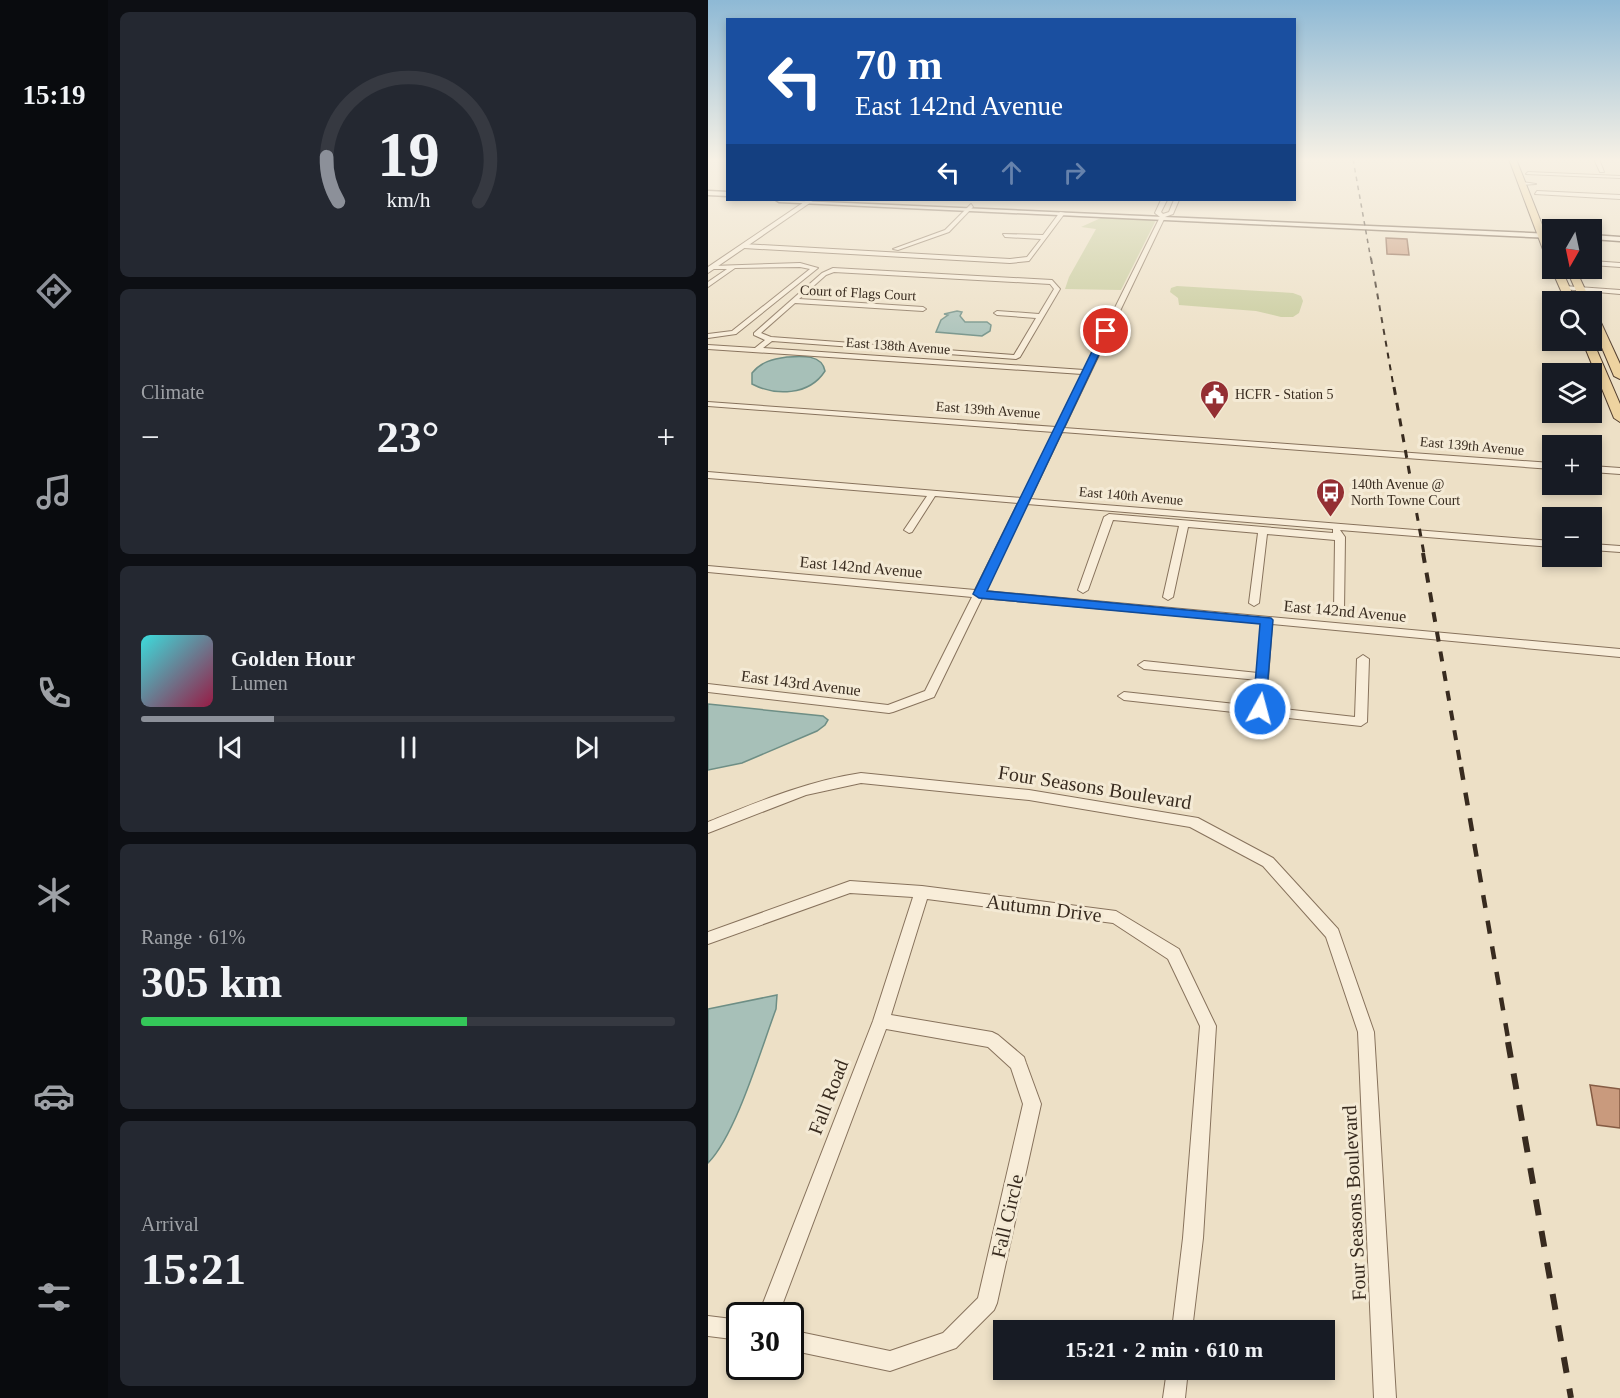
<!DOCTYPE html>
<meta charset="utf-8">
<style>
body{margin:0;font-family:"Times New Roman",serif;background:#242831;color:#f1f3f6;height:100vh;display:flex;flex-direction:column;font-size:22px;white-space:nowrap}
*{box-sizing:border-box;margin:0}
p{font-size:20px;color:#9ea1a6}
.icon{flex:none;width:33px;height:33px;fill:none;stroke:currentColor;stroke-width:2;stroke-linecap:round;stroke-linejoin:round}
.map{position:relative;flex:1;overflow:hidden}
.panel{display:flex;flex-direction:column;gap:12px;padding:12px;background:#0d0f14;width:600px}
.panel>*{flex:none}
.hud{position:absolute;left:18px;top:18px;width:570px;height:183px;border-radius:0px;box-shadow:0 3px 9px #0003;background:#1a4fa0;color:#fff;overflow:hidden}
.needle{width:39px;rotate:189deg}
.controls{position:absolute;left:834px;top:219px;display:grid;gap:12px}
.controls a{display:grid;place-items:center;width:60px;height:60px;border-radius:0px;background:#171b24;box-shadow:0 3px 9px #0003;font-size:30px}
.speed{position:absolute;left:18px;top:1302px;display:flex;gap:12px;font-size:30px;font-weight:700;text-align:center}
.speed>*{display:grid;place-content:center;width:78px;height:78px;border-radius:50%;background:#171b24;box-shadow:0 3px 9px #0003;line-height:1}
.speed .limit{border:3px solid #111;border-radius:9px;background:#fff;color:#111}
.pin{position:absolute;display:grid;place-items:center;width:51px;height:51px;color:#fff;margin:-26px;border:3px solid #fff;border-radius:50%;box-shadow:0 2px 6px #0007}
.me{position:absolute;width:66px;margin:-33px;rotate:7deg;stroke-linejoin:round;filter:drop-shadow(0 0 4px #0008)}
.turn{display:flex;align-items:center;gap:21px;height:126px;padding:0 30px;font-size:27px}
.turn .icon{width:78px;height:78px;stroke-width:2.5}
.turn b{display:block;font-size:42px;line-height:51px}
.lanes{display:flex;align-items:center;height:57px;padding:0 30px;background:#0003;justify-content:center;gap:30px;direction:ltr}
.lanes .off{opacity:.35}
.big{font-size:45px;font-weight:600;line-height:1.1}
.panel .tile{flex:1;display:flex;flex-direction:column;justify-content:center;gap:9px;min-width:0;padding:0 21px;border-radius:9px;background:#242831}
.panel .dial{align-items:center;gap:0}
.dial svg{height:156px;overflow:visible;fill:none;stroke:#363941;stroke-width:7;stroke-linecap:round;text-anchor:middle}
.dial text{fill:#f1f3f6;stroke:none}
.song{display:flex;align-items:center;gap:18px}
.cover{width:72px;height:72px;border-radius:9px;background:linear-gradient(135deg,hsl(180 70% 55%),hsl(340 70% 35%))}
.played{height:6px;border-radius:3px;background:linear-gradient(90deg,#8c9099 25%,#363941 25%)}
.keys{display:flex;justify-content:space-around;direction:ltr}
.heat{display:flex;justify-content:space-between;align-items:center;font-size:33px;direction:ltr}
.charge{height:9px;border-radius:4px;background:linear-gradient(90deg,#34c759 61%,#363941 0)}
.trip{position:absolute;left:285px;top:1320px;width:342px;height:60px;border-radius:0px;background:#171b24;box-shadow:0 3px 9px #0003;font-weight:600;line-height:60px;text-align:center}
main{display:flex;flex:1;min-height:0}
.dock{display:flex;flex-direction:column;width:108px;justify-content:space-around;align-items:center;background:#090b0e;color:#9ea1a6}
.dock .icon{width:42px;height:42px}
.dock .active{color:#8c9099}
.dock b{font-size:27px;color:#f1f3f6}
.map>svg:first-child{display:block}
</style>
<main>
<nav class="dock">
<b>15:19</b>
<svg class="icon active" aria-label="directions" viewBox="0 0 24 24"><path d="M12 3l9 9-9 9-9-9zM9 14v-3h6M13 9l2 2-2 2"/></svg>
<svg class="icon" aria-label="music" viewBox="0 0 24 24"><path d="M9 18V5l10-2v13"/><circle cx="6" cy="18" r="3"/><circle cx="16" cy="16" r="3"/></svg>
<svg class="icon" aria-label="phone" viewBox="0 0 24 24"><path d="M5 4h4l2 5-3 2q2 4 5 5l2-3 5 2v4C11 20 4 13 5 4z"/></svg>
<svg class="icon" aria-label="climate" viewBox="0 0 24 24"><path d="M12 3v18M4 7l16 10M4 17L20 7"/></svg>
<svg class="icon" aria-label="car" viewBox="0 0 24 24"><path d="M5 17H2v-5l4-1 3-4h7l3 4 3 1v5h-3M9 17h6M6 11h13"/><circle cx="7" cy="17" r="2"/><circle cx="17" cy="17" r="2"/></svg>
<svg class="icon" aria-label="filters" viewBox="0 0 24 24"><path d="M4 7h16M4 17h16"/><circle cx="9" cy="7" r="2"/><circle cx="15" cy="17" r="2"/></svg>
</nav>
<section class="panel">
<div class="tile dial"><svg viewBox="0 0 100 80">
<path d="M14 69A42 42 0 1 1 86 69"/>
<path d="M14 69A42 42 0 0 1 8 46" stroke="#8c9099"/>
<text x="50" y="56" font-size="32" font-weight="700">19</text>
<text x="50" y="72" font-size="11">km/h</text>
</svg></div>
<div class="tile"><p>Climate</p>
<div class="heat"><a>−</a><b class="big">23°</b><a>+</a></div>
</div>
<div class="tile">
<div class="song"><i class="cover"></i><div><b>Golden Hour</b><p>Lumen</p></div></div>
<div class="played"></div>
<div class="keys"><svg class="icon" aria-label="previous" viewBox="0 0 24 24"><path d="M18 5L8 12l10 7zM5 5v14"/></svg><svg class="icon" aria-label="pause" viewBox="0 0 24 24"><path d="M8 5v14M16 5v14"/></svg><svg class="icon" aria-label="next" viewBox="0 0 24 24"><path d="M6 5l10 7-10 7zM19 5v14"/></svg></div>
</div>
<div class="tile"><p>Range · 61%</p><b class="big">305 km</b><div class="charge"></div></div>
<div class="tile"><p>Arrival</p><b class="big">15:21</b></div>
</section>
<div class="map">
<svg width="912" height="1398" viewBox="0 0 912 1398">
<rect width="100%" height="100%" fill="#ede0c6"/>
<path fill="#c6ca9a" d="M 395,217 L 448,220 L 413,290 L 357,289 L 361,277 L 388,229 L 373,227 Z
M 469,286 L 585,293 L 593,296 L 595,301 L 591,313 L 585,317 L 573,317 L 548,311 L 471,305 L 470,298 L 462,292 L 463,288 Z"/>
<path fill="#a7c0b8" stroke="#6e8e85" stroke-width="1.5" d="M 249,311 L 254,312 L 252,316 L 257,322 L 279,322 L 283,325 L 282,331 L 274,336 L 228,332 L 233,320 L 240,315 L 236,314 Z
M 79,357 C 93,356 114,354 117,371 C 101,396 67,396 44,384 L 44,373 C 53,362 64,359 79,357 Z
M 0,704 L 115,716 L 120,720 L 117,725 L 109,731 L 34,763 L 0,770 Z
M 69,995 L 68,1009 C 53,1049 28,1135 0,1163 L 0,1009 Z"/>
<path fill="#c99a7d" stroke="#855b43" stroke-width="1.5" d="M 678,238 L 699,239 L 701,255 L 679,254 Z
M 882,1085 L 912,1089 L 912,1128 L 889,1125 Z"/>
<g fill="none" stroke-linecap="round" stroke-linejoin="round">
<defs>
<path id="minor" d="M 886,159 L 891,159 L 896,172 L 892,172 Z
M 820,172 L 912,176 L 912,178 L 818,174 Z
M 815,182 L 828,184 L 813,185 Z
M 829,191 L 912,195 L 912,199 L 827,194 Z
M 453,200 L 459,200 L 453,212 L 455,214 L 461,212 L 466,200 L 471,200 L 465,214 L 457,217 L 356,428 L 844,463 L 844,469 L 354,432 L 322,499 L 844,541 L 844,547 L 632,530 L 637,537 L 636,611 L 631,614 L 626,611 L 627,540 L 559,534 L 551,603 L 546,606 L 541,603 L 550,533 L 480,527 L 465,597 L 460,600 L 455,597 L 471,526 L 405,520 L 380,590 L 375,593 L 370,590 L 396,517 L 401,514 L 625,533 L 625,529 L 319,504 L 277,591 L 912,649 L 912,657 L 564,624 L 558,707 L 647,717 L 649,659 L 655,655 L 661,659 L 659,722 L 653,726 L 416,700 L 410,696 L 416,692 L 546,706 L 550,680 L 436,669 L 430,665 L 436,661 L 550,673 L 553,623 L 274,598 L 226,697 L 185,712 L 181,713 L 0,692 L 0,684 L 180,705 L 217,691 L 264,597 L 0,572 L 0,566 L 267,590 L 310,503 L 227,496 L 204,532 L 201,533 L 196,530 L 219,496 L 0,478 L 0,472 L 313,498 L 346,432 L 0,406 L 0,402 L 348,427 L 374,374 L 0,349 L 0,345 L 47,348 L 57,340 L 46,335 L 46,333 L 114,273 L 125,268 L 344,280 L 352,289 L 312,357 L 308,359 L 64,341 L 55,348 L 376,370 L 452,217 L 447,213 ZM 126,272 L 342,284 L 346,289 L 331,314 L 289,311 L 286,313 L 289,315 L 328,318 L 306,355 L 63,337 L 53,333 L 87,303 L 215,311 L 218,309 L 215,307 L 91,299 L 118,275 Z
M 263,204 L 265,207 L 241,232 L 190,250 L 185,249 L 237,230 Z
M 352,212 L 357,213 L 321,261 L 302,263 L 36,248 L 33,246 L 36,244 L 302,259 L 319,257 L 333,239 L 297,237 L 295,234 L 335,235 Z
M 884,261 L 912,263 L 912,267 L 884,265 Z
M 92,263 L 110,268 L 28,334 L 0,338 L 0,334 L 24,331 L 102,269 L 92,267 L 27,268 L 0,287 L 0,282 L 19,269 L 6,269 L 4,266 Z
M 856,286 L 912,290 L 912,294 L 854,289 L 854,287 Z
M 884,466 L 912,468 L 912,474 L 884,472 Z
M 884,544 L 912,546 L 912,552 L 884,550 Z
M 153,773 L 321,790 L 490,818 L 565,858 L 630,929 L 666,1032 L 688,1398 L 666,1398 L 650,1032 L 618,937 L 555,866 L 482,827 L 321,800 L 153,783 L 98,795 L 0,833 L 0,822 C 50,802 99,781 153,773 Z
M 142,881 L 214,886 L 408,911 L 471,949 L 508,1026 L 495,1238 L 484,1330 L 464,1330 L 475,1238 L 492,1026 L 460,959 L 405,923 L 219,899 L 183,1015 L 284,1032 L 290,1035 L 316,1057 L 318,1063 L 333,1104 L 289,1303 L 286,1310 L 248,1348 L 182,1371 L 82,1350 L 82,1330 L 182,1351 L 235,1333 L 270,1298 L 315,1104 L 303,1068 L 280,1047 L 178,1029 L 70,1316 L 50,1316 L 165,1021 L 205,897 L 142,893 L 0,944 L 0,932 Z
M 0,1316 L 32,1320 L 32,1340 L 0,1336 Z
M 459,1370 L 480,1370 L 477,1398 L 455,1398 Z"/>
<path id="tertiary" d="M 99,200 L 106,200 L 0,273 L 0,267 Z"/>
<path id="secondary" d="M 0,191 L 20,192 L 20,196 L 0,195 Z
M 68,200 L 844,234 L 844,238 L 71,202 Z
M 884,235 L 912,237 L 912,241 L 884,239 Z"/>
<path id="primary" d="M 801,159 L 808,159 L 844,250 L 844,263 L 839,260 Z
M 844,266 L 844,268 L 853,268 L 868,302 L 858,302 L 843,268 Z
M 858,268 L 867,268 L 883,302 L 873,302 Z
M 884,311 L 889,314 L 912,364 L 912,379 L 906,376 L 884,324 Z
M 884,339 L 912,404 L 912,422 L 906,418 L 874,340 Z"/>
</defs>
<use href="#minor" stroke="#87725c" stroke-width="2"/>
<use href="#tertiary" stroke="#87725c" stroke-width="2"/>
<use href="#secondary" stroke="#69533f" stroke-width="3"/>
<use href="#primary" stroke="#554030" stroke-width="2"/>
<use href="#minor" fill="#f8edd9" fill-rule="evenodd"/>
<use href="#tertiary" fill="#f8edd9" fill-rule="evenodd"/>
<use href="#secondary" fill="#f8edd9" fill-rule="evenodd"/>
<use href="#primary" fill="#eed3a0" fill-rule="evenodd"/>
<path stroke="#382b1f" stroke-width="1.5" stroke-dasharray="4.5 4.5" stroke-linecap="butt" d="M 645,159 L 663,260"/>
<path stroke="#382b1f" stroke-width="2" stroke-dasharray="6 6" stroke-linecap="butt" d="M 663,258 L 686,389"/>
<path stroke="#382b1f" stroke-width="3" stroke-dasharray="8 8" stroke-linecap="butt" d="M 686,387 L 716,554"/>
<path stroke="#382b1f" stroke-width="4" stroke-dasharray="10 10" stroke-linecap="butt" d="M 715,553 L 753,768"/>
<path stroke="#382b1f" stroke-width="4.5" stroke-dasharray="13 13" stroke-linecap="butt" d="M 753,767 L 801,1044"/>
<path stroke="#382b1f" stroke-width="6" stroke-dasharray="16 16" stroke-linecap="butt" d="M 800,1042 L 863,1398"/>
</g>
<linearGradient id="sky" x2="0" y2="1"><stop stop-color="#8eb9d5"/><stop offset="0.45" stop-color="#f7f1e5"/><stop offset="1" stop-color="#f7f1e5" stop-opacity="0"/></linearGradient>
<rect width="912" height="355" fill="url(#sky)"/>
<path fill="#1a73e8" stroke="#114b97" stroke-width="1.5" d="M 395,329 L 402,331 L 279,591 L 563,618 L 565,620 L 557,713 L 552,714 L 545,709 L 552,624 L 271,598 L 265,594 Z"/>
<defs>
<symbol id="civic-pin" viewBox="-11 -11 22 30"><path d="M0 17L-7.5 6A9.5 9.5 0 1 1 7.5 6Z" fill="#942f33" stroke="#f4ead5"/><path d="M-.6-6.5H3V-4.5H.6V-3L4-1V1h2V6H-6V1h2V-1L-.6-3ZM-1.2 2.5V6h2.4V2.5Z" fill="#fff"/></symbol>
<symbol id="bus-pin" viewBox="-11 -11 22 30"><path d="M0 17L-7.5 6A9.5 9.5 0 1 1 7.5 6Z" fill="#942f33" stroke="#f4ead5"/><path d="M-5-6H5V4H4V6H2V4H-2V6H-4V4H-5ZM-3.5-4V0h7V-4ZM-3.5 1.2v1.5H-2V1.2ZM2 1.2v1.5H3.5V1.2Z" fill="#fff"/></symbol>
</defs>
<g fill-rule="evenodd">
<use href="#civic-pin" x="490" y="378" width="33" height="45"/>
<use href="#bus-pin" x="606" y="476" width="33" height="45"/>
</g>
<g text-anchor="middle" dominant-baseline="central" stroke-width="6" stroke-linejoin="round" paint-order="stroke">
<g font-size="14" fill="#382b1f" stroke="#f4ead5">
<text transform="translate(150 293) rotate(3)">Court of Flags Court</text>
<text transform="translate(190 346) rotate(4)">East 138th Avenue</text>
<text transform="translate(280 410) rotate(4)">East 139th Avenue</text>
<text transform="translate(764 446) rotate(5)">East 139th Avenue</text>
<text transform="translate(423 496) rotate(5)">East 140th Avenue</text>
</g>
<g font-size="14" fill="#382b1f" stroke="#f4ead5" text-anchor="start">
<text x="527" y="394">HCFR - Station 5</text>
<text x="643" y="484">140th Avenue @<tspan x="643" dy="16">North Towne Court</tspan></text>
</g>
<g font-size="16" fill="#382b1f" stroke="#f4ead5">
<text transform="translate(153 567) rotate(5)">East 142nd Avenue</text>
<text transform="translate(637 611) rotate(5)">East 142nd Avenue</text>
<text transform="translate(93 683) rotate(7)">East 143rd Avenue</text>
</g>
<g font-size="20" fill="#382b1f" stroke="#f4ead5">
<text transform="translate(387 787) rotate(9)">Four Seasons Boulevard</text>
<text transform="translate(336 908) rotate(7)">Autumn Drive</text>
<text transform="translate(120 1097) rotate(-69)">Fall Road</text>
<text transform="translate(646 1203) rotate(-93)">Four Seasons Boulevard</text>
<text transform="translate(299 1216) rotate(-77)">Fall Circle</text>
</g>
</g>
</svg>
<div class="controls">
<a><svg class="needle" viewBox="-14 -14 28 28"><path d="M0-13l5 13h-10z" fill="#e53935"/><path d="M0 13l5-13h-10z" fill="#9ea1a6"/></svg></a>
<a><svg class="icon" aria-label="search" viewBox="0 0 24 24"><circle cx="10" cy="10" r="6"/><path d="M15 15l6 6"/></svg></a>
<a><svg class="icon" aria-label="layers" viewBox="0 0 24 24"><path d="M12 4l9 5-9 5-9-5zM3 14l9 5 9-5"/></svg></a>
<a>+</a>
<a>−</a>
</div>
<div class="speed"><div class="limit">30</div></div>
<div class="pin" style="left:398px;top:331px;background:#d93025"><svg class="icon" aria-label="arrive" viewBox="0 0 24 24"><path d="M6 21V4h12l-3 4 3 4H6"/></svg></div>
<svg class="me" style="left:552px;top:709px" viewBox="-20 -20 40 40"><circle r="17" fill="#1a73e8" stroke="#fff" stroke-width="3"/><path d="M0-11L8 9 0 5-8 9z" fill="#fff"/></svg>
<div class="trip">15:21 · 2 min · 610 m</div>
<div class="hud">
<div class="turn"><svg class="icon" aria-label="left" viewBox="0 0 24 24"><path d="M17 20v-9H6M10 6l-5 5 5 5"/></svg><div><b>70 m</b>East 142nd Avenue</div></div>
<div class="lanes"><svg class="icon" aria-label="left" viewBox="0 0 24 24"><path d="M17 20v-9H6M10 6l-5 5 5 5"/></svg><svg class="icon off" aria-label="ahead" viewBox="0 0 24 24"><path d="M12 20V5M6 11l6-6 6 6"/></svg><svg class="icon off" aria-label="right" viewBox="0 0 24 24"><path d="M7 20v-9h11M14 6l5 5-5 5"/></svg></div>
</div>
</div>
</main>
